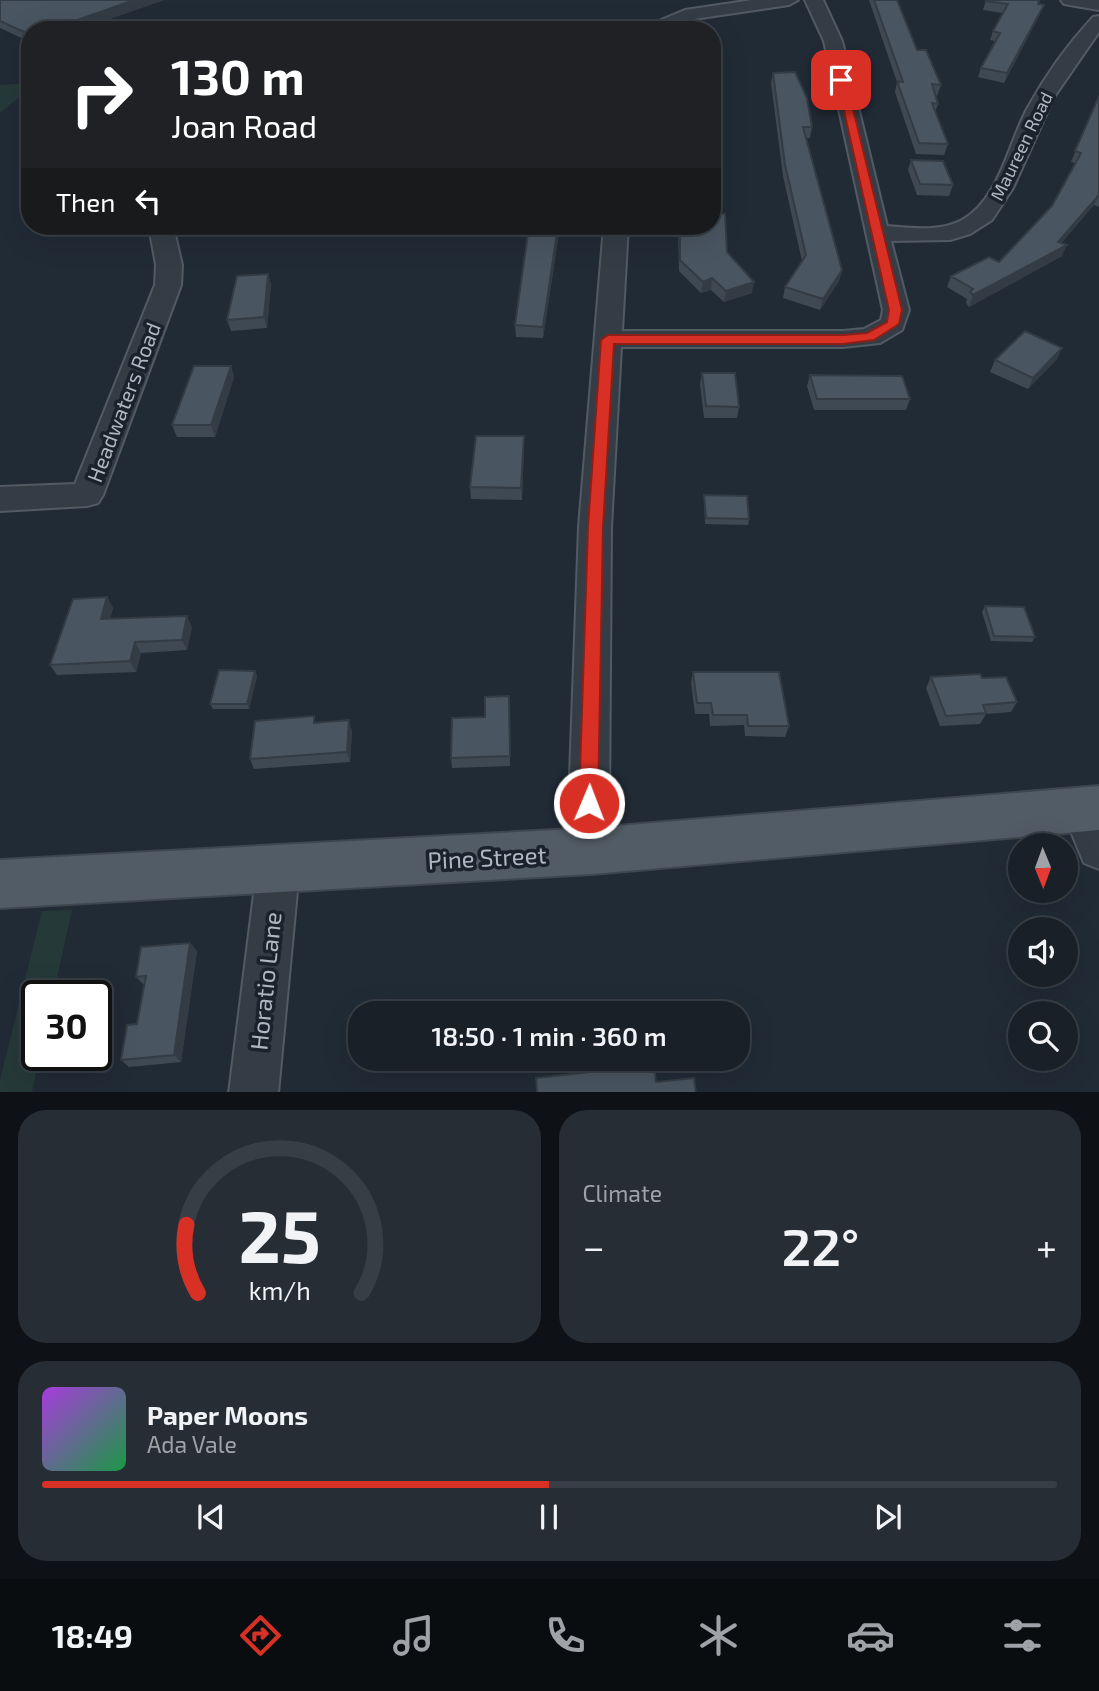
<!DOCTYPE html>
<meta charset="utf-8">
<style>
body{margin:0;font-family:"Exo 2",sans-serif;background:#262d34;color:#f1f3f6;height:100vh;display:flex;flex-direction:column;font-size:26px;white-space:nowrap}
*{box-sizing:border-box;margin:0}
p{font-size:23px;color:#9fa3a8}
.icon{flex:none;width:38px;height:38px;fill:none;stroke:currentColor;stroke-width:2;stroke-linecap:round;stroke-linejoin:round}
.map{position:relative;height:1092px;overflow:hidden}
.details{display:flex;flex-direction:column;gap:18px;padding:18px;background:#0e1216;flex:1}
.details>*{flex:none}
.top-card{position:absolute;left:21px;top:21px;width:700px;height:214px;border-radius:28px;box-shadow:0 7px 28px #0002,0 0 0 2px #373e45;background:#202124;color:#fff;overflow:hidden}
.needle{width:46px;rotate:179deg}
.tools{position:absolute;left:1008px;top:833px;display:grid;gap:14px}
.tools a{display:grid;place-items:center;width:70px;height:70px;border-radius:50%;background:#192028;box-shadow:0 7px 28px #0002,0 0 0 2px #373e45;font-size:35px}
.speed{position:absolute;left:21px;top:980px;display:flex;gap:14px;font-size:35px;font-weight:700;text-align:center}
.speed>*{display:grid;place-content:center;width:91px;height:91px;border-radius:50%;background:#192028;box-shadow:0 7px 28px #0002,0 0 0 2px #373e45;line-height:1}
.speed .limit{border:4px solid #111;border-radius:10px;background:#fff;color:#111}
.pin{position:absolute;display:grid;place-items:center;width:60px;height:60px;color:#fff;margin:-30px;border-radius:14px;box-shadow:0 4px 10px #0006}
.me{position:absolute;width:77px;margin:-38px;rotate:1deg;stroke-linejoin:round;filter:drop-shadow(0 0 5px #0008)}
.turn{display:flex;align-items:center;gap:24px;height:147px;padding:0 35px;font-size:32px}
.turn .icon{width:91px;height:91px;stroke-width:2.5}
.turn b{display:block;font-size:49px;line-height:60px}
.then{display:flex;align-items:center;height:66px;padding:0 35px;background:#0003;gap:14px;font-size:26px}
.big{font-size:52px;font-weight:600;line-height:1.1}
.details .card{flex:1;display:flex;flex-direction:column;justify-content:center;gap:10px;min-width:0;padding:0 24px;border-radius:28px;background:#262d34}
.details .dial{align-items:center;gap:0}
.dial svg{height:182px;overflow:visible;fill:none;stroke:#373e45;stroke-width:7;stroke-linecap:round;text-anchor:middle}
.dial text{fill:#f1f3f6;stroke:none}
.song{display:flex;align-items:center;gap:21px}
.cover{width:84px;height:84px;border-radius:10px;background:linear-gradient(135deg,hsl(280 70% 55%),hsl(140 70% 35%))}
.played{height:7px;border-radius:4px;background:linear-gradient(90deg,#d93025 50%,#373e45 50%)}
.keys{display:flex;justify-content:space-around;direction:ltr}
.heat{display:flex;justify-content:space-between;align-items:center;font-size:38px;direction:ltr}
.details .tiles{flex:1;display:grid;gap:18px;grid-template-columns:1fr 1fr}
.card:last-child{grid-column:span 2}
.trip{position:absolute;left:348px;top:1001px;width:402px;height:70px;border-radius:28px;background:#192028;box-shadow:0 7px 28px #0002,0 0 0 2px #373e45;font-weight:600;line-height:70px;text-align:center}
.dock{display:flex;height:112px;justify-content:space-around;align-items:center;background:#0a0d10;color:#9fa3a8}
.dock .icon{width:49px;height:49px}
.dock .on{color:#d93025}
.dock b{font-size:32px;color:#f1f3f6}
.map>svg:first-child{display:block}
</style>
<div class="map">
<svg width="1099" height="1093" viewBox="0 0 1099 1093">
<rect width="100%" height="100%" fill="#212b36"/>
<path fill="#263939" d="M 30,83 L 30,88 L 0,113 L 0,85 Z
M 72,910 L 53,996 L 37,996 L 37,1055 L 40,1055 L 32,1092 L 0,1092 L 0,1080 L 42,911 Z"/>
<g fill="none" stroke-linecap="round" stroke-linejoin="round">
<defs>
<path id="minor" d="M 752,0 L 798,0 L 789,5 L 694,19 L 664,30 L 637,30 L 685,10 Z
M 805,0 L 823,0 L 842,41 L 887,226 C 911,228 940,232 962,220 C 999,200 1008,144 1027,109 C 1045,76 1067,45 1093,17 L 1099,16 L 1099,32 L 1054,97 L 1013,188 L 992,220 L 970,234 L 950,240 L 891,241 L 909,310 L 902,330 L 880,343 L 843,347 L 621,347 L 611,527 L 609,803 L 613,851 L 607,865 L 592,871 L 577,865 L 571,851 L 569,803 L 579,527 L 604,226 L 628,226 L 622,331 L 843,331 L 864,329 L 881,320 L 883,310 L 824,41 Z
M 1061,0 L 1099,0 L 1099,10 L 1064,4 Z
M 149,226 L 173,226 L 182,265 L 181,285 L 103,495 L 98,503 L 87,506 L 0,511 L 0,487 L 75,484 L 155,285 L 156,265 Z
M 1082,791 L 1096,797 L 1099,802 L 1099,869 L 1084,863 L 1062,810 L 1068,797 Z
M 278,849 L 293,855 L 299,870 L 278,1093 L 229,1093 L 257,870 L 263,855 Z"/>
<path id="major" d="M 1099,786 L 1099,830 L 592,874 L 0,908 L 0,860 L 592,828 Z"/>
</defs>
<use href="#minor" stroke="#525a64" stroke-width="4"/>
<use href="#major" stroke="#3e4650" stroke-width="4"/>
<use href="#minor" fill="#343d46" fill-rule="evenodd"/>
<use href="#major" fill="#525c66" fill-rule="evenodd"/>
</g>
<path fill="#3f4953" d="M 0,0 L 164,0 L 78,30 L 30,30 L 30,42 L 0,28 Z
M 869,0 L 897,0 L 917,50 L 941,85 L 937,96 L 935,95 L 938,104 L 935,112 L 948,144 L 944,155 L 916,154 L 895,92 L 897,82 Z
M 986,0 L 1038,4 L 1040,14 L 1004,83 L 978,77 L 981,68 L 995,41 L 990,40 L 993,31 L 1003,13 L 983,10 Z
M 773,73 L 812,127 L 810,138 L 806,138 L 842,270 L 839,281 L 820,310 L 783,298 L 785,287 L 802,261 L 783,176 L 771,83 Z
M 1099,96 L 1099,207 L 1094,205 L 1061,243 L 1062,256 L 969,307 L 966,303 L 967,299 L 947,287 L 951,276 L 999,262 L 1052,206 L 1075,163 L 1071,162 Z
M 911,160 L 953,185 L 949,196 L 917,195 L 908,170 Z
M 560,226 L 543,338 L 516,337 L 515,325 Z
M 678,226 L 712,226 L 727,252 L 752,293 L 724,302 L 711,290 L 701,293 L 679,271 Z
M 268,274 L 271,285 L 267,328 L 231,331 L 227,320 Z
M 1062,348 L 1057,359 L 1028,389 L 990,372 L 995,360 Z
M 231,366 L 234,377 L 215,437 L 177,437 L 172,425 Z
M 702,373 L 739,407 L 737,418 L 704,418 L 700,384 Z
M 810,375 L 910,399 L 906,410 L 814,410 L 807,386 Z
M 524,436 L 522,500 L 471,499 L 470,487 Z
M 704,495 L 749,519 L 748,525 L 705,524 L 704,500 Z
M 107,597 L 113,608 L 110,619 L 192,627 L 187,650 L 141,653 L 136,672 L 57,675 L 50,665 Z
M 985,606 L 1035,637 L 1032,642 L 991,641 L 982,612 Z
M 255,671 L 257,676 L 249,709 L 213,709 L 210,704 Z
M 693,672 L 789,726 L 785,737 L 745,736 L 744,725 L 710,726 L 709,714 L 695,714 L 691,683 Z
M 931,677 L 982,678 L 1017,702 L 1011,712 L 986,714 L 980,724 L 940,726 L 926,688 Z
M 509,706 L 510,766 L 452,768 L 451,758 L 485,717 Z
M 316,722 L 352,731 L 350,762 L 254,769 L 250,759 Z
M 190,943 L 197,951 L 181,1062 L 129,1067 L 121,1060 L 137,1024 L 144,985 L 136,977 Z"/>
<path fill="#333c44" d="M 134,0 L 164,0 L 78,30 L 49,30 Z
M 1044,5 L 1040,14 L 1004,83 L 1007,73 Z
M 30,32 L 30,42 L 26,33 Z
M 1099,195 L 1094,205 L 1053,253 L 1067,245 L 1062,256 L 969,307 L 973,295 L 1058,242 Z
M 218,226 L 254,226 L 219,231 Z
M 558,226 L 560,226 L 543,338 L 543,327 Z
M 842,270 L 839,281 L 820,310 L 823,299 Z
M 268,274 L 271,285 L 267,328 L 264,317 Z
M 712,278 L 711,290 L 701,293 L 703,282 Z
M 754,282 L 752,293 L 724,302 L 726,291 Z
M 1062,348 L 1057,359 L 1028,389 L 1033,378 Z
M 231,366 L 234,377 L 215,437 L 211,425 Z
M 524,436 L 524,448 L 522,500 L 521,488 Z
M 107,597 L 113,608 L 107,630 L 101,619 Z
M 187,616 L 192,627 L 187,650 L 182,640 Z
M 135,642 L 141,653 L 136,672 L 130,661 Z
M 255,671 L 257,676 L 249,709 L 247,704 Z
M 349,720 L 352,731 L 350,762 L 347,752 Z
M 190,943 L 197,951 L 181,1062 L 174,1055 Z"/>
<path fill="#495561" stroke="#333c44" stroke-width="2" d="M 0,0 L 134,0 L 49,30 L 30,30 L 30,32 L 26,33 L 0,21 Z
M 874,0 L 897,0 L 917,50 L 926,50 L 941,85 L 932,84 L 938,104 L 932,103 L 948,144 L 919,143 L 897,81 L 903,82 Z
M 987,0 L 1039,0 L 1038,4 L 1044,5 L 1007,73 L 981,68 L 1000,33 L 993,31 L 1008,4 L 986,1 Z
M 690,22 L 691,30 L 677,30 L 677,23 Z
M 795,72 L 807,98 L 812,127 L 803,127 L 842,270 L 823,299 L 785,287 L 806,255 L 785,165 L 773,73 Z
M 1099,96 L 1099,195 L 1058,242 L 1067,245 L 973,295 L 970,292 L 973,289 L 951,276 L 989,257 L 999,262 L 1052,206 L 1081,153 L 1075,151 Z
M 911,160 L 943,161 L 953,185 L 920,184 Z
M 712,214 L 725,214 L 727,252 L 754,282 L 726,291 L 712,278 L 703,282 L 680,260 L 680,226 L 712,226 Z
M 529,226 L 558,226 L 543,327 L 515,325 Z
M 268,274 L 264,317 L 227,320 L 237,276 Z
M 1025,331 L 1062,348 L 1033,378 L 995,360 Z
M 194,366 L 231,366 L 211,425 L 172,425 Z
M 702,373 L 735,373 L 739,407 L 706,406 Z
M 810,375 L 902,376 L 910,399 L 817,399 Z
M 476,436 L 524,436 L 521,488 L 470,487 Z
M 704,495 L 747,496 L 749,519 L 706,518 Z
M 107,597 L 101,619 L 187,616 L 182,640 L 135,642 L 130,661 L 50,665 L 73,599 Z
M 985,606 L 1024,607 L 1035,637 L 994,636 Z
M 219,670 L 255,671 L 247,704 L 210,704 Z
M 693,672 L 779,672 L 789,726 L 748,726 L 747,715 L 713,715 L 711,703 L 697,703 Z
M 980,674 L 982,678 L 1006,677 L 1017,702 L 983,705 L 986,713 L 946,716 L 931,677 Z
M 509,696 L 510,756 L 451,758 L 452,718 L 485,717 L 485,697 Z
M 314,716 L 314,723 L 349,720 L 347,752 L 250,759 L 255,721 Z
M 190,943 L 174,1055 L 121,1060 L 127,1025 L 137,1024 L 146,976 L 136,977 L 141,947 Z
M 654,1065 L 656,1082 L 694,1078 L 696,1093 L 537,1093 L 536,1078 Z"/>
<path fill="#d93025" stroke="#8d1f18" stroke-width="2" d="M 841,77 L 846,80 L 902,310 L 899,324 L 874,340 L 843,344 L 614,344 L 603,527 L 598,803 L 596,809 L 589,812 L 582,809 L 579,803 L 588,527 L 601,340 L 608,335 L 843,335 L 867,333 L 887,322 L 889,310 L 837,80 Z"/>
<g text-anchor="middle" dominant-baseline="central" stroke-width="7" stroke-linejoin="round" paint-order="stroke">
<g font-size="18" fill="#aeb7c3" stroke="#1a222b">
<text transform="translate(1021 146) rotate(-64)">Maureen Road</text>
</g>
<g font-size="21" fill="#aeb7c3" stroke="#1a222b">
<text transform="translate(123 402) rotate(-69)">Headwaters Road</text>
</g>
<g font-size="24" fill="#aeb7c3" stroke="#1a222b">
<text transform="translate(487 857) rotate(-3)">Pine Street</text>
<text transform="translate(265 981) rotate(-84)">Horatio Lane</text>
</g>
</g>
</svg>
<div class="tools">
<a><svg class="needle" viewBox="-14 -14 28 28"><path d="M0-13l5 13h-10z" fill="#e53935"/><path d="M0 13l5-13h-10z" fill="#9fa3a8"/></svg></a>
<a><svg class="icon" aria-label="sound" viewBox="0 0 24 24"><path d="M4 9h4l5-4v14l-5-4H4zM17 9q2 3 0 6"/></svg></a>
<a><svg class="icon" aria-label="search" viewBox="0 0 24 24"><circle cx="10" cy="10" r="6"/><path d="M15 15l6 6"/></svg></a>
</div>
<div class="speed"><div class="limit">30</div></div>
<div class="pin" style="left:841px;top:80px;background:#d93025"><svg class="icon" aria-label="arrive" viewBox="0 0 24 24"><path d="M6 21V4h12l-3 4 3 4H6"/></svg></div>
<svg class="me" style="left:589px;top:803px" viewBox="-20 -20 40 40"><circle r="17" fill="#d93025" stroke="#fff" stroke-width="3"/><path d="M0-11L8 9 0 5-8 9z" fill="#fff"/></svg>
<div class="trip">18:50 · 1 min · 360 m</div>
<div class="top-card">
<div class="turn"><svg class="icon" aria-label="right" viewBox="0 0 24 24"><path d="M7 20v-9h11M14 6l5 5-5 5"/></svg><div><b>130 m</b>Joan Road</div></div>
<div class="then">Then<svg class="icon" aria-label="left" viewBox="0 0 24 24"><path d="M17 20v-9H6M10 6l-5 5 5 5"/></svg></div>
</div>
</div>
<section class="details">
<div class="tiles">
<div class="card dial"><svg viewBox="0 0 100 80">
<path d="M14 69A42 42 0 1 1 86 69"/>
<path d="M14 69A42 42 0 0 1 9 39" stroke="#d93025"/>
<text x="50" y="56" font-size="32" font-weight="700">25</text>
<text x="50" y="72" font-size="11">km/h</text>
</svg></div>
<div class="card"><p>Climate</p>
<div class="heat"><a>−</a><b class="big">22°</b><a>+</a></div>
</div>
<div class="card">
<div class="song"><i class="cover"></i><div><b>Paper Moons</b><p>Ada Vale</p></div></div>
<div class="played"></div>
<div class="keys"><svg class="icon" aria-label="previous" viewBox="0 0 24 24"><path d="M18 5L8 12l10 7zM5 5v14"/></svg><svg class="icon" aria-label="pause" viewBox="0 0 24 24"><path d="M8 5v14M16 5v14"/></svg><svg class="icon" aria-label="next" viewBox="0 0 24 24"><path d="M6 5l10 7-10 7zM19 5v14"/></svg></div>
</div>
</div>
</section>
<nav class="dock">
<b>18:49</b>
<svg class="icon on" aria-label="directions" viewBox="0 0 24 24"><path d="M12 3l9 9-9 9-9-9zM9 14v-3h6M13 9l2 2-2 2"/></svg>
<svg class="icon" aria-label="music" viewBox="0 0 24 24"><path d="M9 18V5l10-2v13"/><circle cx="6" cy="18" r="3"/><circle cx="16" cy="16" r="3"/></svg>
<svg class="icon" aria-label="phone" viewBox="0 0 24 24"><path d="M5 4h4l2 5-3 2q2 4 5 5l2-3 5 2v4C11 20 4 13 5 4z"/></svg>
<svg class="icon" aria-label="climate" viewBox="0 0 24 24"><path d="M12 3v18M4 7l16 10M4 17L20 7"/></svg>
<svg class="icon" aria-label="car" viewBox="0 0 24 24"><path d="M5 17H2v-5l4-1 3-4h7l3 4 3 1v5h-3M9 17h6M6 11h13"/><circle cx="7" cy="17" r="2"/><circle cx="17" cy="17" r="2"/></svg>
<svg class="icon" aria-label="filters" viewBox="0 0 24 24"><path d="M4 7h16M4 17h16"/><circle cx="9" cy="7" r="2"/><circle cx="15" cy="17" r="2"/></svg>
</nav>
